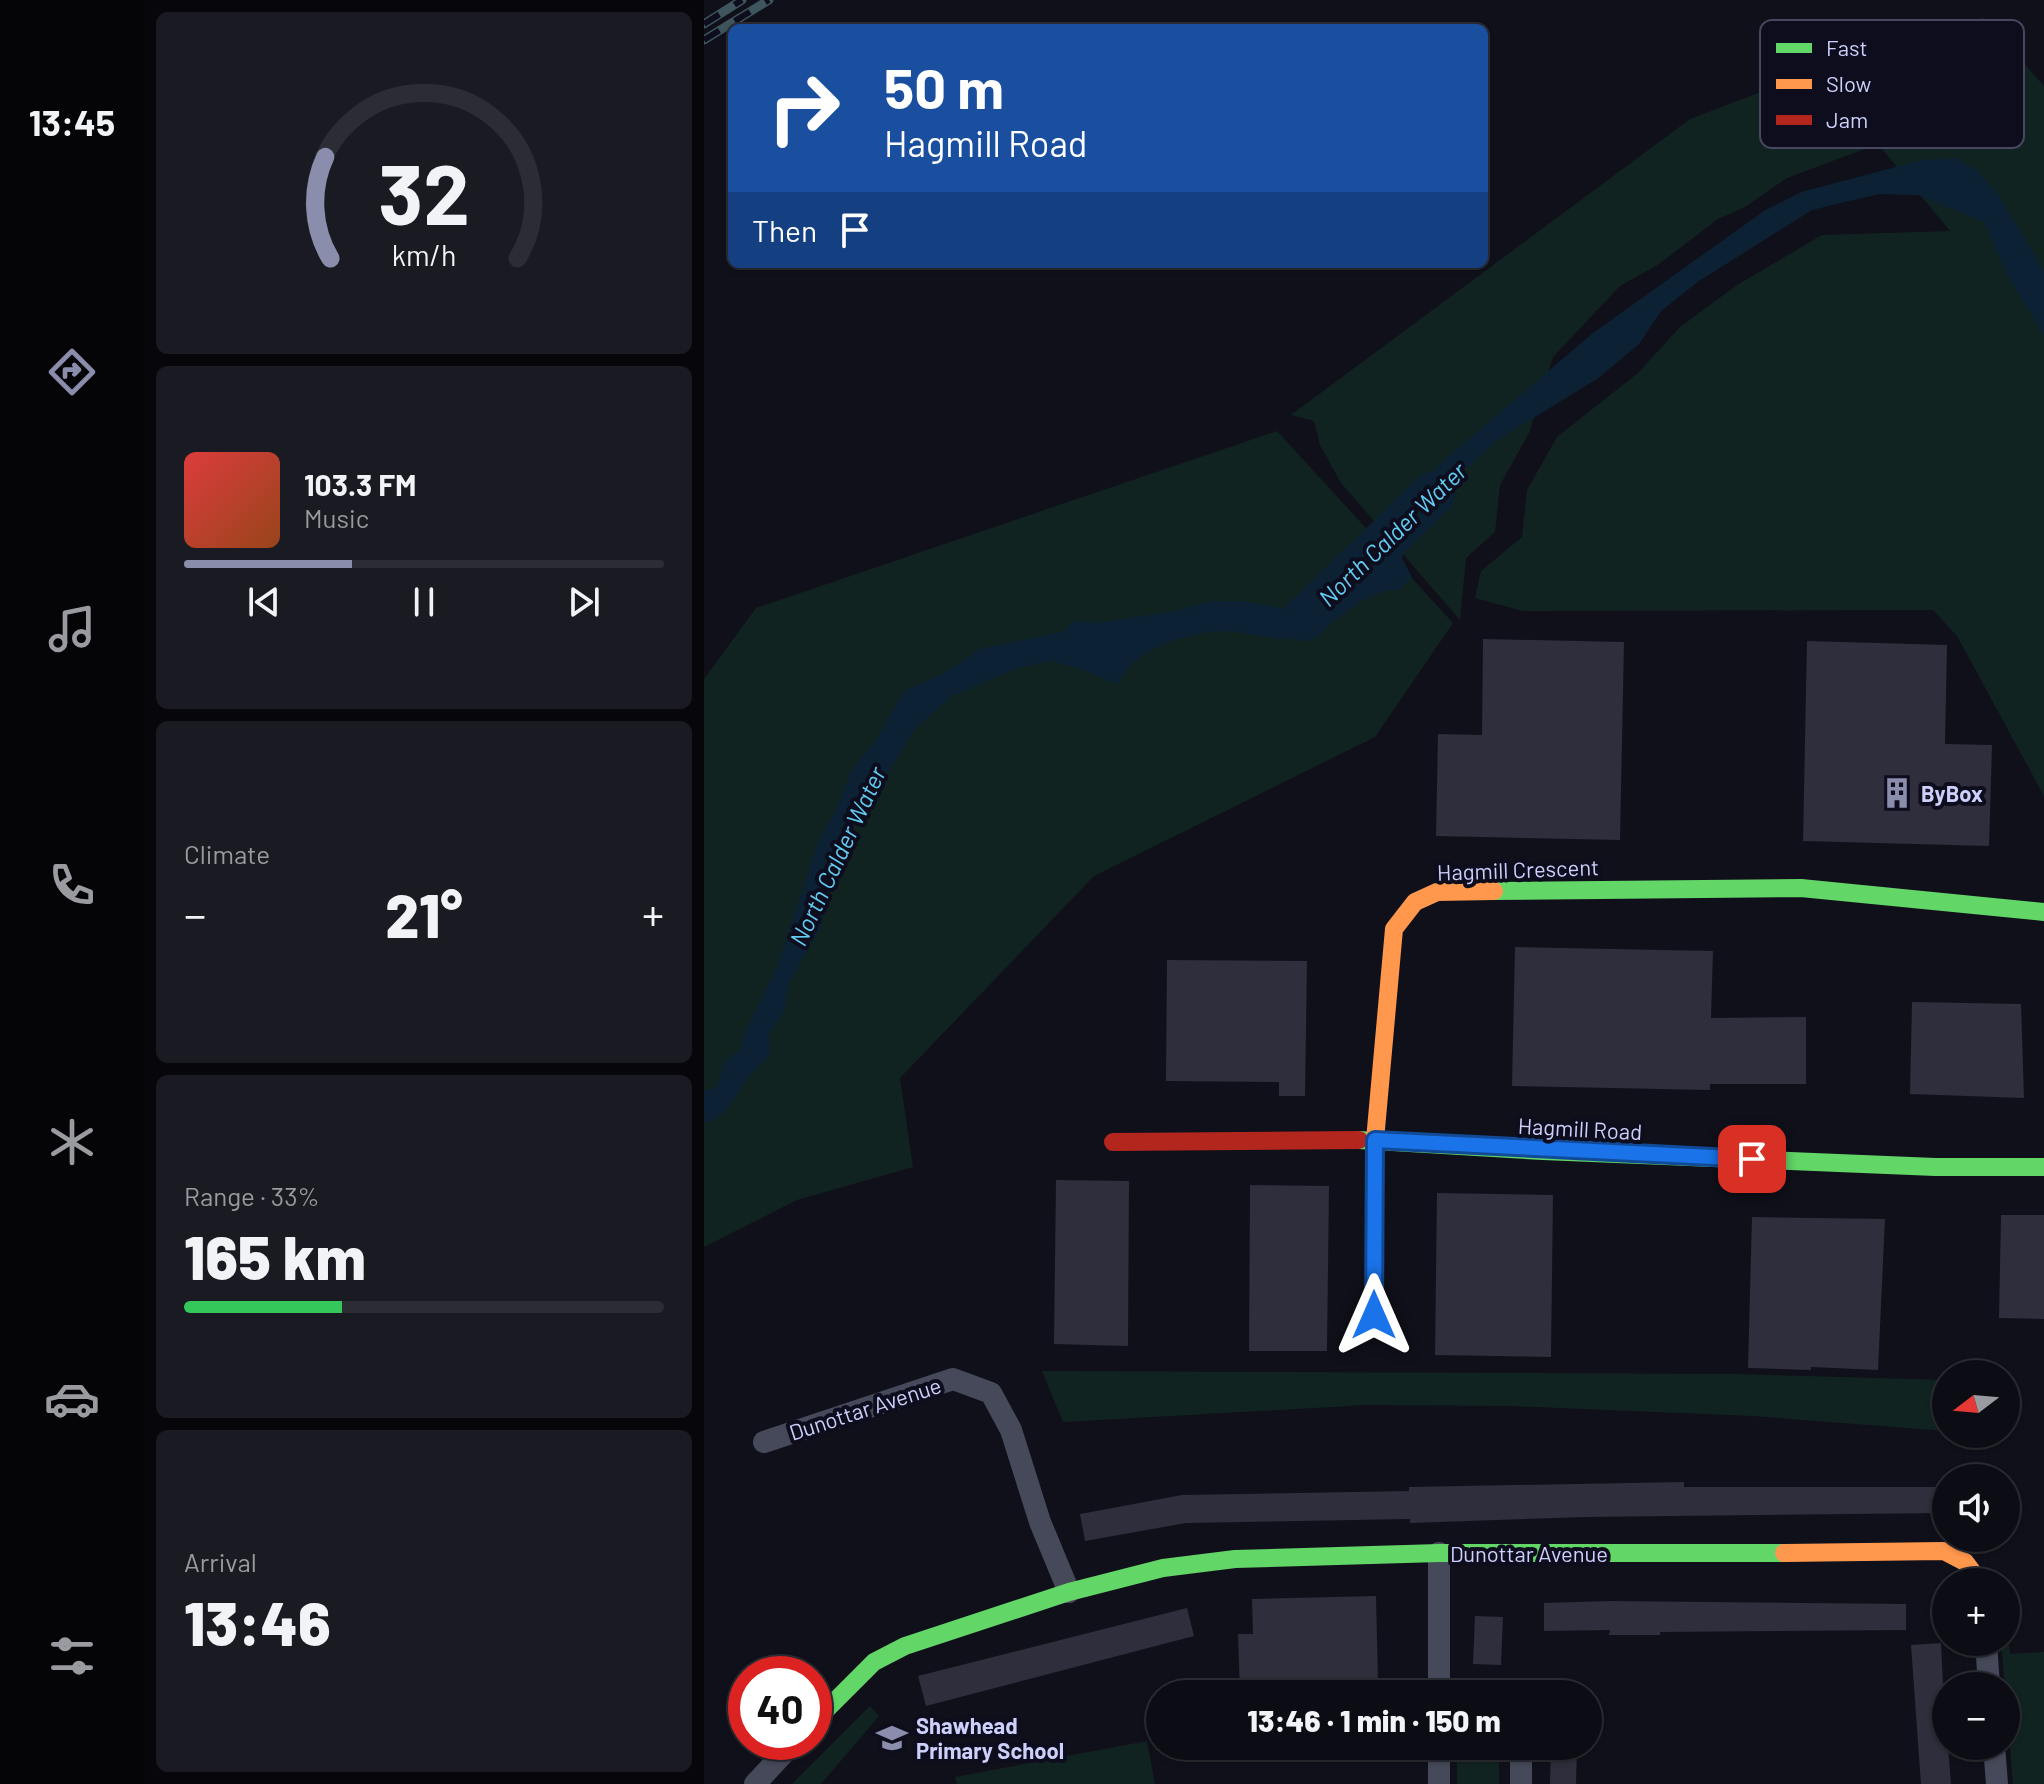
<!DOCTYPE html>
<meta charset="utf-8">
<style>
body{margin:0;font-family:Barlow,sans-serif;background:#1a1a22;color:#f1f3f6;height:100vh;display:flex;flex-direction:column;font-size:30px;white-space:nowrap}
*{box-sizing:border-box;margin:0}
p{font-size:26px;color:#9a9ba0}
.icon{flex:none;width:44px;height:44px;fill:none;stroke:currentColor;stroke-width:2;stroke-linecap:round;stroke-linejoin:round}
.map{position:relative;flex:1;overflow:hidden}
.sheet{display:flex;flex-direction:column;gap:12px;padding:12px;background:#07070b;width:560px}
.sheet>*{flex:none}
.hud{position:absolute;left:24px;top:24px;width:760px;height:244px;border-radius:12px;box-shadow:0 2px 6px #0004,0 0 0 2px #2c2c34;background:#1a4fa0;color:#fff;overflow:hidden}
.needle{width:52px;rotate:254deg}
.controls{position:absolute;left:1228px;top:1360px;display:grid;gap:16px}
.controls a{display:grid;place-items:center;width:88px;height:88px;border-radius:50%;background:#0c0c14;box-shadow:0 2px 6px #0004,0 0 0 2px #2c2c34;font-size:40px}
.speed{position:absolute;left:24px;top:1656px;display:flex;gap:16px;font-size:40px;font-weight:700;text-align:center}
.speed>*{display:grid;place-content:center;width:104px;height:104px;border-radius:50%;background:#0c0c14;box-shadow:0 2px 6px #0004,0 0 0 2px #2c2c34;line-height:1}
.speed .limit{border:12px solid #d22;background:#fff;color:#111}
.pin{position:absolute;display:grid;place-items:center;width:68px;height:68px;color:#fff;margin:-34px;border-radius:16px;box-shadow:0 4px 12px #0006}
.me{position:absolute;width:88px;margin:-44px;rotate:0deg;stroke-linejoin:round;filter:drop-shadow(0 0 6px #0008)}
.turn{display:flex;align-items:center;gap:28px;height:168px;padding:0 24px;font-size:36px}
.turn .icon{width:104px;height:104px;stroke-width:2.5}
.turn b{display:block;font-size:56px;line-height:68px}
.then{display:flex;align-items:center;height:76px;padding:0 24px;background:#0003;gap:16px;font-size:30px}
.big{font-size:60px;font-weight:800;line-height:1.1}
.sheet .widget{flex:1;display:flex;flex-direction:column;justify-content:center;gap:12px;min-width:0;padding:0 28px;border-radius:12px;background:#1a1a22}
.sheet .dial{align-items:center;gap:0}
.dial svg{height:208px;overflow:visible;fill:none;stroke:#2c2c34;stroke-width:7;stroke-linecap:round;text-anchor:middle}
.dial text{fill:#f1f3f6;stroke:none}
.song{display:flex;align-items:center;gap:24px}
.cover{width:96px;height:96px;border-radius:12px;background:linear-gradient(135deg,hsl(0 70% 55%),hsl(20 70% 35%))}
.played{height:8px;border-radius:4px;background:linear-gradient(90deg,#8b8dac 35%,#2c2c34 35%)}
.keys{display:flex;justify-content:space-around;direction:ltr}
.heat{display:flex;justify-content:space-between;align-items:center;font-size:44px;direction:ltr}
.charge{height:12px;border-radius:6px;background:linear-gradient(90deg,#34c759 33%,#2c2c34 0)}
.trip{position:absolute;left:442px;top:1680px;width:456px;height:80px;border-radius:40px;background:#0c0c14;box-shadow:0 2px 6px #0004,0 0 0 2px #2c2c34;font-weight:800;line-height:80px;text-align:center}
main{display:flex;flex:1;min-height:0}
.tabs{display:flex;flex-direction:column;width:144px;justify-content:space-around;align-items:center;background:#050508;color:#9a9ba0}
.tabs .icon{width:56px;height:56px}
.tabs .on{color:#8b8dac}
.tabs b{font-size:36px;color:#f1f3f6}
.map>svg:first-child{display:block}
</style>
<main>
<nav class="tabs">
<b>13:45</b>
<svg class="icon on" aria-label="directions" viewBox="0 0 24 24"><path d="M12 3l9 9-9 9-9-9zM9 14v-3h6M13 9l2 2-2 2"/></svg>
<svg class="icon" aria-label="music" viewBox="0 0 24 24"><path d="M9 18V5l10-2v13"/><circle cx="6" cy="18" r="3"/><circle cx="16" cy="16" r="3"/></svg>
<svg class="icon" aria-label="phone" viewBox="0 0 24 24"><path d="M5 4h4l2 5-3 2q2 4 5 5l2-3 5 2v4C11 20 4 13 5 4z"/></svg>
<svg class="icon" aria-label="climate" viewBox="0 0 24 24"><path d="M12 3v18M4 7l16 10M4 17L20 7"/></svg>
<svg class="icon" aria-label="car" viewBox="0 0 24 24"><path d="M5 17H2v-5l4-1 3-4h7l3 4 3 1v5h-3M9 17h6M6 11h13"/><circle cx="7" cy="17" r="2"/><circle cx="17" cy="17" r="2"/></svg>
<svg class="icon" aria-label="filters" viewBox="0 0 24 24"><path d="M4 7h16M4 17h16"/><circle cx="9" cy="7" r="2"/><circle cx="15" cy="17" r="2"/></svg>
</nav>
<section class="sheet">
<div class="widget dial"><svg viewBox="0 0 100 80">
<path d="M14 69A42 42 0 1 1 86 69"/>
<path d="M14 69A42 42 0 0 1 12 30" stroke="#8b8dac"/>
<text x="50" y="56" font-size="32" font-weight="700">32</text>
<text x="50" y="72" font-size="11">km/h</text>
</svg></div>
<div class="widget">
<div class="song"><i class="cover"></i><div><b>103.3 FM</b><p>Music</p></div></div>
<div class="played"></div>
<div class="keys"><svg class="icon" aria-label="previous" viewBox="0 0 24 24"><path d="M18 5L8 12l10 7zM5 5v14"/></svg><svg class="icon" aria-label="pause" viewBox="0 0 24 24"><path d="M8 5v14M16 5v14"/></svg><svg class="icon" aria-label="next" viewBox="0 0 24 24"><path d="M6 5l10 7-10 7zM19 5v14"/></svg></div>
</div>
<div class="widget"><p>Climate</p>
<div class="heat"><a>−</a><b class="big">21°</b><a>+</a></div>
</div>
<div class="widget"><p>Range · 33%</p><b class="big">165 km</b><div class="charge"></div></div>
<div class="widget"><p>Arrival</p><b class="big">13:46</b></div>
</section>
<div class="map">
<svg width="1340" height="1784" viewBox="0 0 1340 1784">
<rect width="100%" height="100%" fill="#10101a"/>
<path fill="#112320" d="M 1280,18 L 1340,86 L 1340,796 L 1253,636 L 1229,610 L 819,611 L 771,598 L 777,571 L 818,537 L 823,490 L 853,437 L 934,373 L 976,327 L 1033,285 L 1118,235 L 1246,231 L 1174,144 L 1083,178 L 1041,207 L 1014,219 L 955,264 L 916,286 L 849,357 L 825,433 L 796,485 L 791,532 L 762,558 L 756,620 L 637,483 L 616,445 L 610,421 L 587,415 L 986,119 L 1235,24 Z
M 573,431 L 749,623 L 671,737 L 390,876 L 196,1078 L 209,1167 L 93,1200 L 0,1247 L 0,679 L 52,608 Z
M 338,1371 L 1029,1374 L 1242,1380 L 1242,1431 L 1049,1416 L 806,1406 L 662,1405 L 359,1422 Z
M 1302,1611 L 1306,1654 L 1340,1652 L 1340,1784 L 1309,1784 L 1297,1642 L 1302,1642 Z
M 166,1706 L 175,1716 L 117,1784 L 88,1784 Z
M 443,1741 L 451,1784 L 253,1784 L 251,1777 Z
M 753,1746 L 803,1746 L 795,1750 L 795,1784 L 753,1784 Z"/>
<path fill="#0c2234" d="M 1252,158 L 1272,170 L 1293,192 L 1340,271 L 1340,335 L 1304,277 L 1280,222 L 1214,195 L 1175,194 L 1108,210 L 995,281 L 957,311 L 935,344 L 893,379 L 792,441 L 750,481 L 705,532 L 698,558 L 708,577 L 695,590 C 656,589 635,627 598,637 C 572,643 550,633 525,631 C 496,630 455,642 432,660 C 425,666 419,676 413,684 L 380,670 L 347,661 L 314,668 L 248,696 L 210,730 L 181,778 L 162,803 L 137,850 L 121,894 L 118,925 L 85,983 L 80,1012 L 65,1033 L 66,1057 C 60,1062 52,1067 47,1074 C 31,1092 27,1117 0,1123 L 0,1091 L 13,1087 L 20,1062 L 37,1049 L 39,1037 L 73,967 L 114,843 L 135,803 L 148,769 L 169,745 L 200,691 L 238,674 L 276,649 L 358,632 L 372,620 L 392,623 L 472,611 L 508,601 L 540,601 L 581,609 L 617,587 L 664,570 L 678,561 L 696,503 L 746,455 L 889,333 L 1060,211 L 1097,192 L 1128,184 L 1218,160 Z"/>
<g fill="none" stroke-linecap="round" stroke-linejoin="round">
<path stroke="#0c2234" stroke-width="44" d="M 600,619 L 729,494"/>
</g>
<path fill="#2e2e3c" d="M 779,639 L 920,642 L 916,840 L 732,836 L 734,734 L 778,735 Z
M 1103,641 L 1243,645 L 1241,744 L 1288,745 L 1285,846 L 1099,841 Z
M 811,947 L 1009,951 L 1007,1018 L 1102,1017 L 1102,1084 L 1006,1084 L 1006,1090 L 808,1086 Z
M 463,960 L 603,961 L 601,1096 L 575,1096 L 575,1082 L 462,1081 Z
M 1208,1002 L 1317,1004 L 1320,1098 L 1206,1094 Z
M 352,1180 L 425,1181 L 424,1346 L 350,1344 Z
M 546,1185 L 625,1186 L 623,1351 L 545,1351 Z
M 733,1193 L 849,1195 L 847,1357 L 731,1355 Z
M 1297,1215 L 1340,1215 L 1340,1319 L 1295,1318 Z
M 1048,1217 L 1181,1219 L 1174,1370 L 1107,1367 L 1107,1370 L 1044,1368 Z
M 980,1482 L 980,1487 L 1242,1487 L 1242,1513 L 881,1517 L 706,1523 L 706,1519 L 482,1523 L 381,1541 L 376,1514 L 478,1495 L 705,1491 L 705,1487 Z
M 672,1596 L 674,1681 L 630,1682 L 630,1694 L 536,1694 L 534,1634 L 549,1634 L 548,1599 Z
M 906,1601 L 1202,1604 L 1202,1630 L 956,1632 L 956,1635 L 905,1635 L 906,1630 L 840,1631 L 840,1603 Z
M 483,1608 L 490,1636 L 222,1706 L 214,1676 Z
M 771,1616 L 799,1617 L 797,1665 L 769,1664 Z
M 1237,1643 L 1242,1746 L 1244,1746 L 1247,1784 L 1217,1784 L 1207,1645 Z
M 847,1746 L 873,1746 L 872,1784 L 846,1784 Z"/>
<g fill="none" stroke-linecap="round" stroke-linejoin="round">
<path stroke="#464959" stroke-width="22" d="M 60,1442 L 249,1379 L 287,1393 L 307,1430 L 336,1522 L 365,1592
M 735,1553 L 735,1694
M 1282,1642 L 1285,1686
M 1290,1746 L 1293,1784
M 51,1784 L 90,1742
M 735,1784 L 735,1746
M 817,1784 L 817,1746"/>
<path stroke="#63d668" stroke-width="18" d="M 790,891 L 1097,888 L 1340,912
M 655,1140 L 839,1151 L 1231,1167 L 1340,1167
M 110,1722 L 170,1662 L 201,1646 L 365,1592 L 459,1568 L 531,1559 L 735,1553 L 1080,1553"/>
<path stroke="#ff974d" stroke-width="18" d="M 670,1315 L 671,1140 L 690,929 L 711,902 L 733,892 L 790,891
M 1080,1553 L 1240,1551 L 1261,1562 L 1276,1582"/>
<path stroke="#b3261e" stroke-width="18" d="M 409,1142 L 655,1140"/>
<defs>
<path id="rail" d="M 0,24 L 38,0
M 0,40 L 65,0"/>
</defs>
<use href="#rail" stroke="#3e555d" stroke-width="9"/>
<use href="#rail" stroke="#0d0d1d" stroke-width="6" stroke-dasharray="18" stroke-linecap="butt"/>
</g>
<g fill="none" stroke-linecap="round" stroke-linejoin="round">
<defs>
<path id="route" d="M 670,1315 L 671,1140 L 1048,1159"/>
</defs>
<use href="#route" stroke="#114b97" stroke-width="20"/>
<use href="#route" stroke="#1a73e8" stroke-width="14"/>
</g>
<defs>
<symbol id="building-bare" viewBox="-9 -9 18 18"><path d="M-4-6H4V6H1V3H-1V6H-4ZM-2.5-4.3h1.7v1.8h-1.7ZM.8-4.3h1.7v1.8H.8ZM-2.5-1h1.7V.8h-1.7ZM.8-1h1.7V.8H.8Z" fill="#8b8dac" stroke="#0d0d1d" stroke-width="2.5" paint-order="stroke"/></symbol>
<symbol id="school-bare" viewBox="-9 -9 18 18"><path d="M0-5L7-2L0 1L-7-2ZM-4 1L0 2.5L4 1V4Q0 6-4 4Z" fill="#8b8dac" stroke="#0d0d1d" stroke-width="2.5" paint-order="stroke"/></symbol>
</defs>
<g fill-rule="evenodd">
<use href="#building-bare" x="1171" y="771" width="44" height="44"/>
<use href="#school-bare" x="166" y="1716" width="44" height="44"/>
</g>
<g text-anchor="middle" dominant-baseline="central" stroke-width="8" stroke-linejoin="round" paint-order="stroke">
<g font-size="22" font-weight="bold" fill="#cdd0fb" stroke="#0d0d1d" text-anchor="start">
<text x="1217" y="793">ByBox</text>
<text x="212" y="1725">Shawhead<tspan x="212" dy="25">Primary School</tspan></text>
</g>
<g font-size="22" fill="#cdd0fb" stroke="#0d0d1d">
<text transform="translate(814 869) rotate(-2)">Hagmill Crescent</text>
<text transform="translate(876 1128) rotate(3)">Hagmill Road</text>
<text transform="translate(161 1408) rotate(-18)">Dunottar Avenue</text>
<text x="825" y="1553">Dunottar Avenue</text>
</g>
<g font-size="24" font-style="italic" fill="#63ccf3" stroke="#0d0d1d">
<text transform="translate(688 534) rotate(-44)">North Calder Water</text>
<text transform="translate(133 856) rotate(-65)">North Calder Water</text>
</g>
</g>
<rect x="1056" y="20" width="264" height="128" rx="12" fill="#0d0d1d" stroke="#474860" stroke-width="2"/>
<rect x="1072" y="43" width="36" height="10" fill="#63d668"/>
<rect x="1072" y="79" width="36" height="10" fill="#ff974d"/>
<rect x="1072" y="115" width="36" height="10" fill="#b3261e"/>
<g font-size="22" fill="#cdd0fb">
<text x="1122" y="56">Fast</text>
<text x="1122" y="92">Slow</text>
<text x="1122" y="128">Jam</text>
</g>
</svg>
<div class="controls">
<a><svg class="needle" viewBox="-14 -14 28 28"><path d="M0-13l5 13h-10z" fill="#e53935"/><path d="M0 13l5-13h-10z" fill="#9a9ba0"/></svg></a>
<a><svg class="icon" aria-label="sound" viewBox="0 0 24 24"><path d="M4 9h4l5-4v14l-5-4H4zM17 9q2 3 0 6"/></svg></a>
<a>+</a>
<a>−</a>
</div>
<div class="speed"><div class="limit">40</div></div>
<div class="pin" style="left:1048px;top:1159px;background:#d93025"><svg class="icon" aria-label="arrive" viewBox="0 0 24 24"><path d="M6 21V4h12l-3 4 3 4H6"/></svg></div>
<svg class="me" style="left:670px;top:1315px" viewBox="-20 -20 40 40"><path d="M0-17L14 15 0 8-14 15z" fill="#1a73e8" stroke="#fff" stroke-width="4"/></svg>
<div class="trip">13:46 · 1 min · 150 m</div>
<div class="hud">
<div class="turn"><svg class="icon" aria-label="right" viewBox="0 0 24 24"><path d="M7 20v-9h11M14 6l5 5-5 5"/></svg><div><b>50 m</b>Hagmill Road</div></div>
<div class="then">Then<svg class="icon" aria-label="arrive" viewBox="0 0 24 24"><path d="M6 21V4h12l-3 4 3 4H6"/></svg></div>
</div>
</div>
</main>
